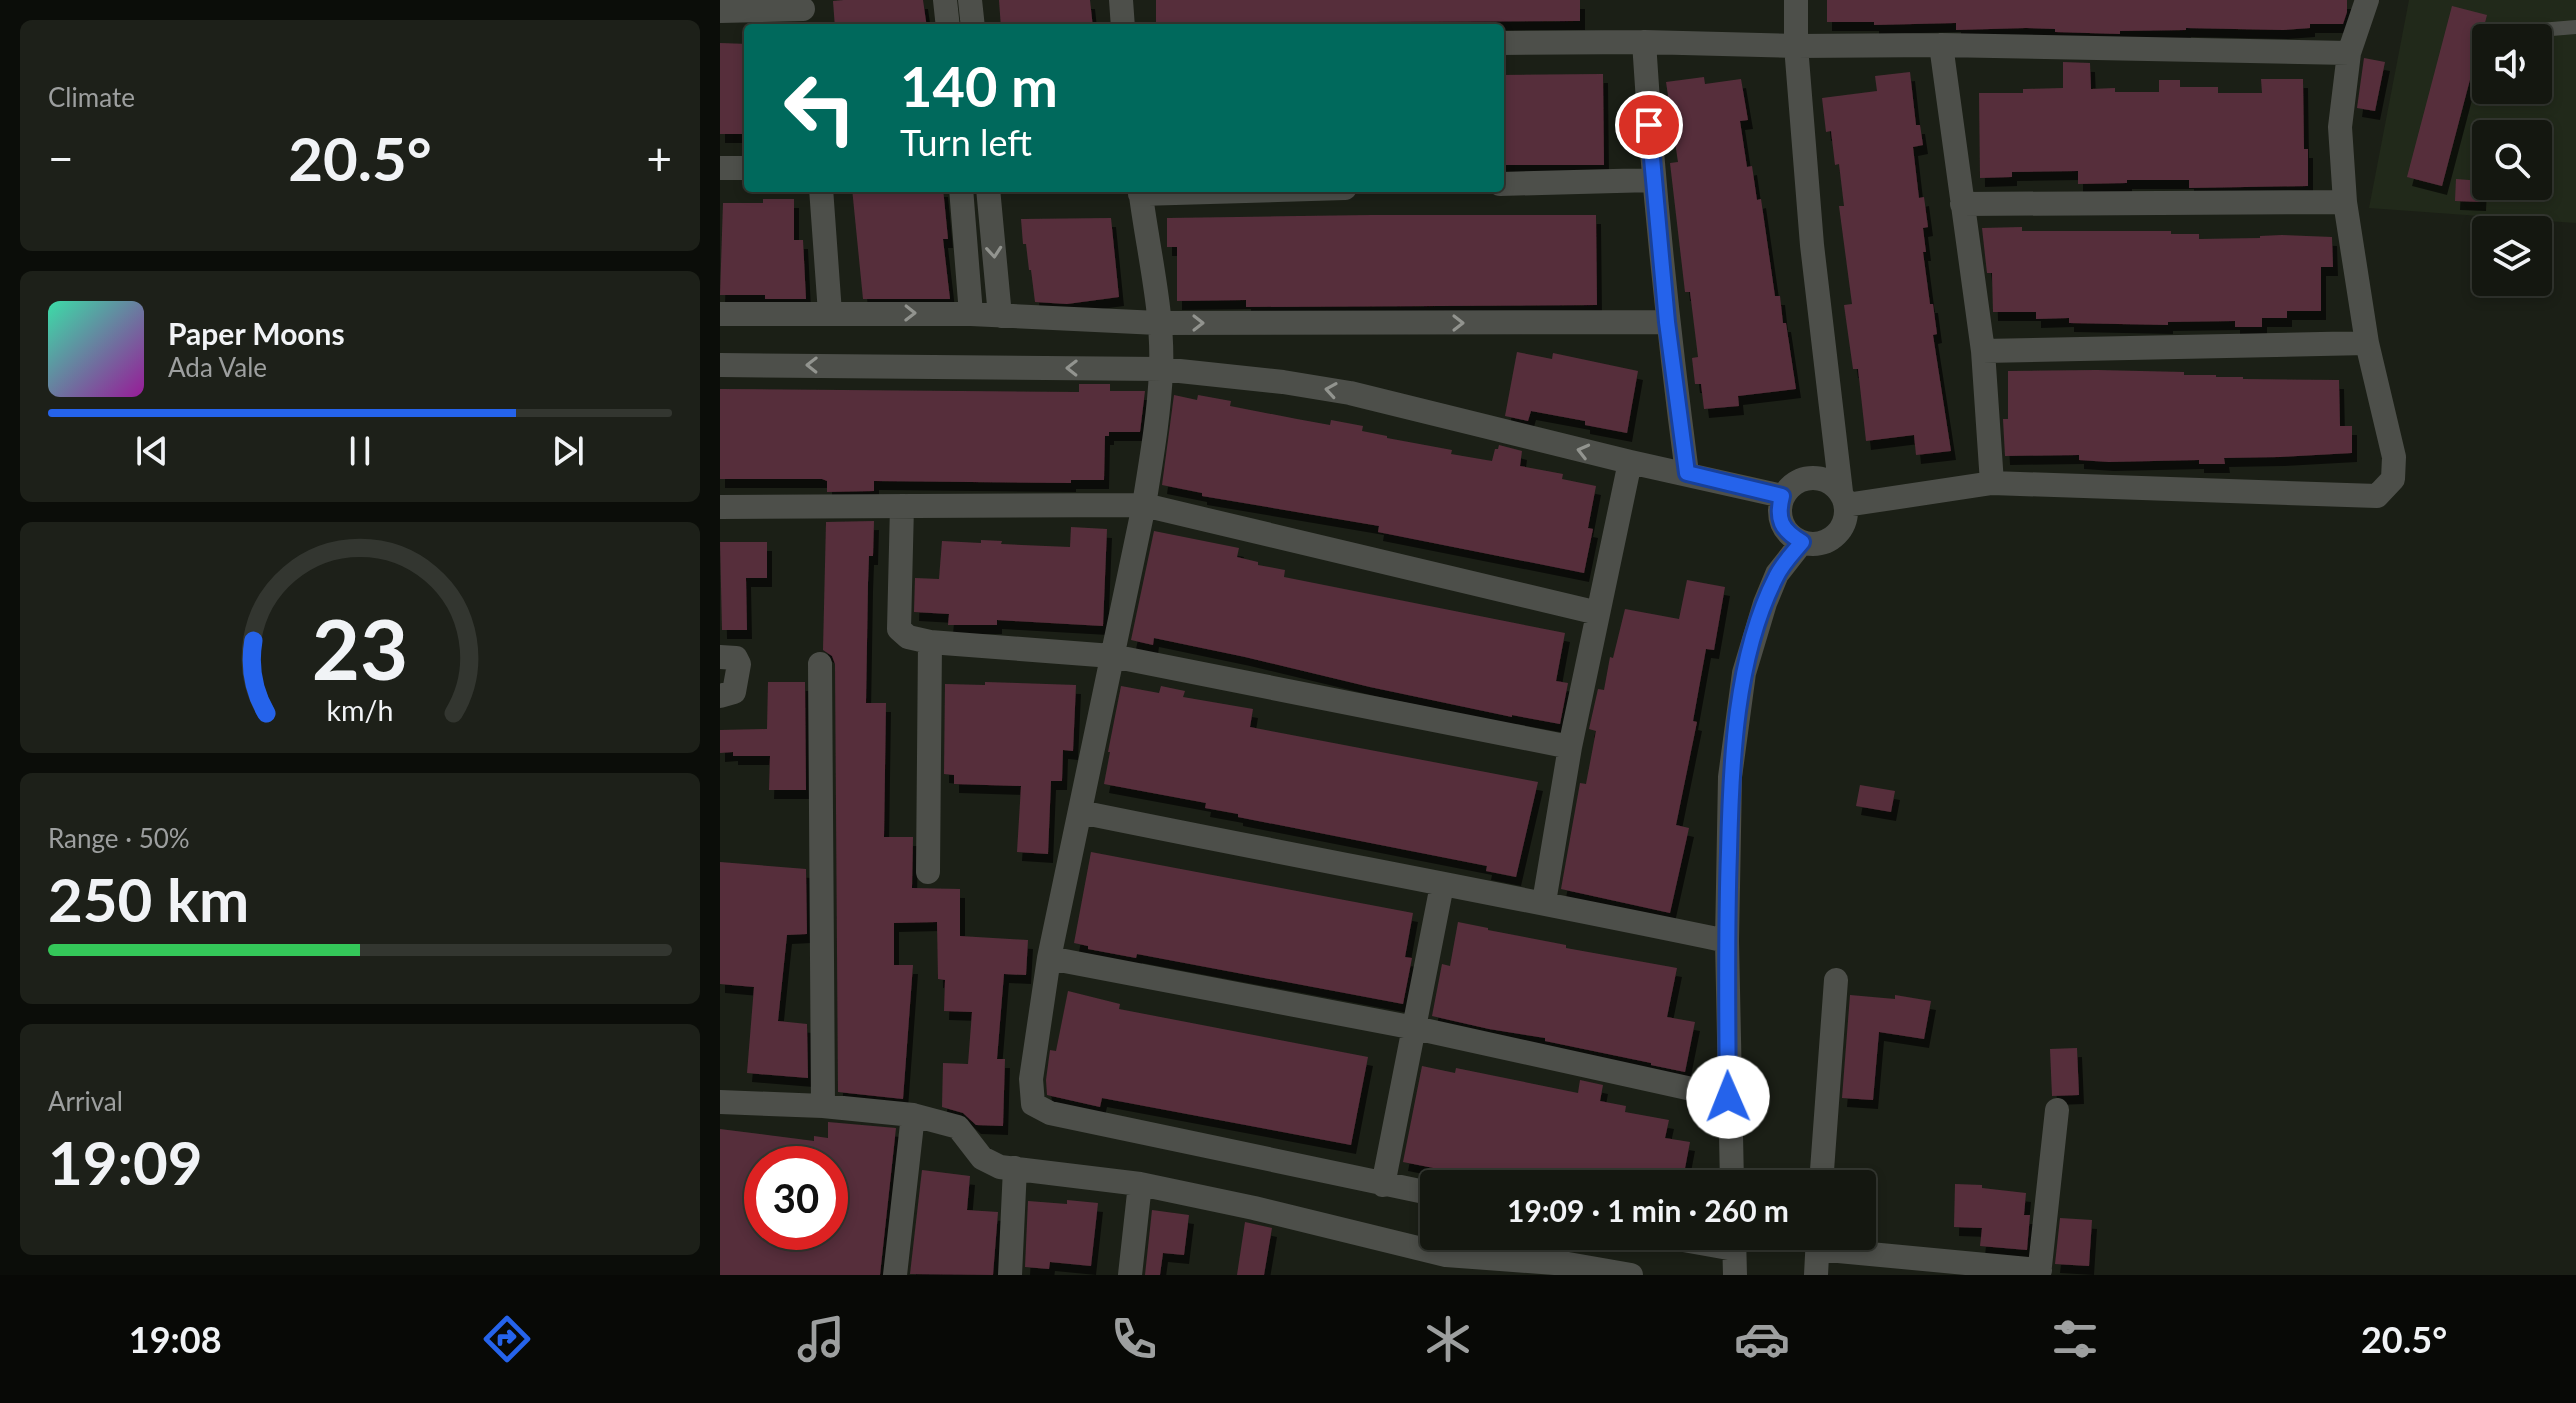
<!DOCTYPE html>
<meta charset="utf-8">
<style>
body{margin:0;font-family:Lato,sans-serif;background:#1d2019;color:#f1f3f6;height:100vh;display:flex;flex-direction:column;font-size:30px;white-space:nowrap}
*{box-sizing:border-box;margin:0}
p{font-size:26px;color:#9d9f9f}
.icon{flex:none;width:44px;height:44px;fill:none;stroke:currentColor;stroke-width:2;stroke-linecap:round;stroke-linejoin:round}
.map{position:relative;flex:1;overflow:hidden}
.panel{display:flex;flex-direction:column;gap:20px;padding:20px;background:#0b0d09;width:720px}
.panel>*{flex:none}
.hud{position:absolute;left:24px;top:24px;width:760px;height:168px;border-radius:8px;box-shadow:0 4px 12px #0003,0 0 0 2px #333630;background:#00695c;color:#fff;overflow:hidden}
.buttons{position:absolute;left:1752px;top:24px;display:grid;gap:16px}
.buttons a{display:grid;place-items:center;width:80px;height:80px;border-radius:8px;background:#141710;box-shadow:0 4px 12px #0003,0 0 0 2px #333630;font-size:40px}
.speed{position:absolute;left:24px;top:1146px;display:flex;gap:16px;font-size:40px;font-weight:700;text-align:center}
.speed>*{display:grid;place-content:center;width:104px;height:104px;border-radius:50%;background:#141710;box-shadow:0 4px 12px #0003,0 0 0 2px #333630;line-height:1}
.speed .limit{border:12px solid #d22;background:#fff;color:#111}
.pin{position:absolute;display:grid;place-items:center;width:68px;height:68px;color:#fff;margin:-34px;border:4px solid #fff;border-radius:50%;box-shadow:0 2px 8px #0007}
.me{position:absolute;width:88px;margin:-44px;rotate:359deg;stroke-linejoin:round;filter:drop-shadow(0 0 6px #0008)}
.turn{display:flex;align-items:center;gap:28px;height:168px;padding:0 24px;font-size:36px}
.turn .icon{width:104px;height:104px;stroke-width:2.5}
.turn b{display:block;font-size:56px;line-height:68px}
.big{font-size:60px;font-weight:700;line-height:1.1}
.panel .tile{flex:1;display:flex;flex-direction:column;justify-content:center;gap:12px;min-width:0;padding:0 28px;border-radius:12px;background:#1d2019}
.panel .dial{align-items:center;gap:0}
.dial svg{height:208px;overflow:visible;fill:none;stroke:#333630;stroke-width:7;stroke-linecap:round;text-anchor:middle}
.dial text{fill:#f1f3f6;stroke:none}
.song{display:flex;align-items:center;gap:24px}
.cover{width:96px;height:96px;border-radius:12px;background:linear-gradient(135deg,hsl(160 70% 55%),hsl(300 70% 35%))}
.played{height:8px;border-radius:4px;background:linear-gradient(90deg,#2563eb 75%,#333630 75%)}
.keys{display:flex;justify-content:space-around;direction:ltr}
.heat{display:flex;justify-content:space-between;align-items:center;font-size:44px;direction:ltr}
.charge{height:12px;border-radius:6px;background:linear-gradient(90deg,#34c759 50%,#333630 0)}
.trip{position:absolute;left:700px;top:1170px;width:456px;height:80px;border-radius:8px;background:#141710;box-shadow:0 4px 12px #0003,0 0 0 2px #333630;font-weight:700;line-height:80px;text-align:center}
.tabs{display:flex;height:128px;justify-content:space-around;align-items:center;background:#080906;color:#9d9f9f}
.tabs .icon{width:56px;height:56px}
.tabs .on{color:#2563eb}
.tabs b{font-size:36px;color:#f1f3f6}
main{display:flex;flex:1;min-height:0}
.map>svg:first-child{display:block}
</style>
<main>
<section class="panel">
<div class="tile"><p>Climate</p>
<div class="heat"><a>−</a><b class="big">20.5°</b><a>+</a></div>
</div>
<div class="tile">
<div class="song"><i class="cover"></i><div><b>Paper Moons</b><p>Ada Vale</p></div></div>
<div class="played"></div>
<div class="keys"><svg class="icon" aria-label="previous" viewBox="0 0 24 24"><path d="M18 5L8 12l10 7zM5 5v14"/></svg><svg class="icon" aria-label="pause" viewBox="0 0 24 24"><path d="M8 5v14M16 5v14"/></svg><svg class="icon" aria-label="next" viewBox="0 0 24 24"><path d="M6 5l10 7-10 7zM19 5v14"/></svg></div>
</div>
<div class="tile dial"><svg viewBox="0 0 100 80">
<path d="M14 69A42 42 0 1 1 86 69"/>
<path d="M14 69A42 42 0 0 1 9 41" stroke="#2563eb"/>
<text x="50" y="56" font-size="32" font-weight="700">23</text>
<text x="50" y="72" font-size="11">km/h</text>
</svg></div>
<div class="tile"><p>Range · 50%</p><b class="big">250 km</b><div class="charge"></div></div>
<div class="tile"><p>Arrival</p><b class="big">19:09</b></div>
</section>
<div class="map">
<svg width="1856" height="1275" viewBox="0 0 1856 1275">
<defs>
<filter id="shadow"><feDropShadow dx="5" dy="9" stdDeviation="0" flood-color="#0009"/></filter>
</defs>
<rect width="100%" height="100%" fill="#1b1f16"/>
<path fill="#21291a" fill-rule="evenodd" d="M 1689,0 L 1856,0 L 1856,223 L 1649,208 ZM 1766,38 L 1818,38 L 1818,90 L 1766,90 ZM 1766,134 L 1818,134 L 1818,186 L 1766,186 Z"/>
<path fill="#562e3b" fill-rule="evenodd" filter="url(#shadow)" d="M 124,0 L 203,0 L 207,28 L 115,28 L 113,1 Z
M 279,0 L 370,0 L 373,28 L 281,28 Z
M 436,0 L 860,0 L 860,21 L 436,23 Z
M 1107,0 L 1627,0 L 1627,12 L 1623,24 L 1590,24 L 1590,28 L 1563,30 L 1466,28 L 1466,30 L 1400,31 L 1400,34 L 1335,32 L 1335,29 L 1306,28 L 1236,30 L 1236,23 L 1154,25 L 1154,22 L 1107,22 Z
M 1732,6 L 1767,15 L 1722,186 L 1687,177 Z
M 0,43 L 28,44 L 28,134 L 0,134 Z
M 1644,58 L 1665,62 L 1655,111 L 1637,108 Z
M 1343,62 L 1370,63 L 1371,89 L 1395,88 L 1395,92 L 1439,92 L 1439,80 L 1460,80 L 1460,87 L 1498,87 L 1498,93 L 1542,93 L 1541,79 L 1583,79 L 1584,149 L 1588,149 L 1588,186 L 1469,188 L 1469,180 L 1407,180 L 1407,183 L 1358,184 L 1358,171 L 1292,172 L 1292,177 L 1260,178 L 1259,93 L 1303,93 L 1303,89 L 1343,88 Z
M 1190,72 L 1196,125 L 1200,125 L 1203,145 L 1193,147 L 1199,198 L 1204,197 L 1208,227 L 1203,228 L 1206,252 L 1203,252 L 1210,304 L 1213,304 L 1217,334 L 1213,335 L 1231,451 L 1196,455 L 1194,435 L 1146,441 L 1138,369 L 1133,369 L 1124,305 L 1132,304 L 1119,206 L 1124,206 L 1119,164 L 1115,165 L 1111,131 L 1106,132 L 1102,98 L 1157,91 L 1155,76 Z
M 883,74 L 884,165 L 780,165 L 780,75 Z
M 984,77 L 985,84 L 1021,79 L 1028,120 L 1020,121 L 1027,167 L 1032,166 L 1037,200 L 1041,199 L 1055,296 L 1060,296 L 1063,323 L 1066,323 L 1076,389 L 1018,396 L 1019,406 L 984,409 L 981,384 L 975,384 L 972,358 L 978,357 L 970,292 L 965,292 L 950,163 L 958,162 L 946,82 Z
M 1736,179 L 1762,181 L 1761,202 L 1735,201 Z
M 132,188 L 223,188 L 228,239 L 223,239 L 230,299 L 143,299 Z
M 43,199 L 74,199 L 74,240 L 83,240 L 86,299 L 45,299 L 45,295 L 0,295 L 3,203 L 43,203 Z
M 652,215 L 876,215 L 877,305 L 526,307 L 526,300 L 457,301 L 457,247 L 447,247 L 447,218 Z
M 391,218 L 399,297 L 347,304 L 315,302 L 311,270 L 309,270 L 306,244 L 303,244 L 301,219 Z
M 1302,227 L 1302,231 L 1451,231 L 1451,234 L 1479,234 L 1479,239 L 1540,238 L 1540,236 L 1562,235 L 1612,237 L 1613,267 L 1601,267 L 1601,311 L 1567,311 L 1567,318 L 1542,318 L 1542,327 L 1515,327 L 1515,321 L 1448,322 L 1448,325 L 1349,323 L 1349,318 L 1316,319 L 1316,312 L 1273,312 L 1272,273 L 1267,273 L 1262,228 Z
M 797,352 L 832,359 L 833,353 L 918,371 L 907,433 L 865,425 L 865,421 L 811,411 L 808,421 L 785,416 Z
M 1377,370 L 1464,372 L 1464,375 L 1496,375 L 1496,377 L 1523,377 L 1523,379 L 1619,380 L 1620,426 L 1632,426 L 1632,453 L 1560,457 L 1504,458 L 1505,464 L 1479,464 L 1479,460 L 1389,462 L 1359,460 L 1359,455 L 1285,456 L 1283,419 L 1288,419 L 1288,371 Z
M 359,384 L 390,384 L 390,391 L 425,391 L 420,432 L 389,432 L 389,436 L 385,436 L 384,480 L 351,480 L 351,483 L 154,481 L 154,491 L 107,492 L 107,481 L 102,479 L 0,479 L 0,389 L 359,392 Z
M 454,395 L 477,400 L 478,395 L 511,401 L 510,406 L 577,419 L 610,425 L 611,420 L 643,426 L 642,431 L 667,436 L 667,438 L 732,450 L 731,454 L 772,461 L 775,449 L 778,449 L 779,445 L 802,451 L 800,466 L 843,474 L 842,479 L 876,486 L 868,528 L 873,529 L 864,573 L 658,532 L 659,526 L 506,500 L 482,496 L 482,493 L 442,485 Z
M 154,521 L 153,556 L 149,556 L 148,583 L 146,703 L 166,703 L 164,837 L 193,837 L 192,888 L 240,889 L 240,936 L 308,940 L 306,975 L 284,974 L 277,1059 L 285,1059 L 283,1126 L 256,1125 L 243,1113 L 222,1107 L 223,1063 L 248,1064 L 252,1012 L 224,1011 L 225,980 L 218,979 L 217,922 L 174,923 L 174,965 L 193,965 L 183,1099 L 118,1092 L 115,664 L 112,656 L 103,650 L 106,522 Z
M 351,527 L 387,529 L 383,626 L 277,620 L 277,625 L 228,625 L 229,614 L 194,612 L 195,578 L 219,579 L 222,541 L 261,543 L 261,540 L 282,541 L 281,544 L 350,547 Z
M 434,531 L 519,548 L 517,557 L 538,562 L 538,565 L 565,570 L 564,577 L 845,633 L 836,681 L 848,683 L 840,724 L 792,715 L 792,717 L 650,687 L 525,657 L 434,638 L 433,645 L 411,640 Z
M 0,542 L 47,542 L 47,578 L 26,578 L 27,630 L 2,630 Z
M 967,580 L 1005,587 L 994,650 L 986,649 L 973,721 L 977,722 L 956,825 L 969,828 L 950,913 L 841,889 L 860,783 L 866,784 L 876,731 L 869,729 L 878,689 L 884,690 L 890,657 L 893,658 L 905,609 L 959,619 Z
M 48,682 L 85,682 L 86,790 L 49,790 L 50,756 L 13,756 L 13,752 L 0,753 L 0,730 L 47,729 Z
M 265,682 L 356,685 L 353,751 L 343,750 L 342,781 L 331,781 L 328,854 L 297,852 L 301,786 L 234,784 L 234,775 L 224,774 L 225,684 L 265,685 Z
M 401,686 L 439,693 L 441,686 L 465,691 L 463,697 L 533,709 L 530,727 L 818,782 L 796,877 L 766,871 L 767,866 L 518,817 L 518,814 L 485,808 L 486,803 L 384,784 L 390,752 L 388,752 Z
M 1140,785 L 1175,791 L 1171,812 L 1136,806 Z
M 371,852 L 693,913 L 685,957 L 692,958 L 683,1004 L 417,954 L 416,958 L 368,949 L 368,946 L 354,943 Z
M 0,862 L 86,869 L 87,934 L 67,935 L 58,1021 L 87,1024 L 88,1078 L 27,1073 L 34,987 L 0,984 Z
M 738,922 L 768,928 L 768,930 L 846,945 L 846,948 L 957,968 L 947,1017 L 975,1022 L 965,1072 L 931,1065 L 931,1063 L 825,1041 L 825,1038 L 769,1029 L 712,1016 L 722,964 L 730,966 Z
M 348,991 L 400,1004 L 399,1009 L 648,1057 L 631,1145 L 382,1098 L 380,1107 L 327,1095 L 326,1080 L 330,1050 L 336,1051 Z
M 1130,995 L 1175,999 L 1175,995 L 1211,1001 L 1204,1039 L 1159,1032 L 1153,1100 L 1122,1098 Z
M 1357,1048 L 1359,1095 L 1332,1096 L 1330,1049 Z
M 702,1066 L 735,1073 L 736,1068 L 858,1093 L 860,1080 L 883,1085 L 880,1101 L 906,1106 L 905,1112 L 949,1120 L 945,1138 L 970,1142 L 962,1184 L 779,1184 L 744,1178 L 744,1174 L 683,1162 Z
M 108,1122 L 176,1128 L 160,1275 L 0,1275 L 0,1129 L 94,1141 L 94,1136 L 108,1138 ZM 42,1164 L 110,1164 L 110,1232 L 42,1232 L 42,1228 L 34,1227 Z
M 202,1170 L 250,1176 L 247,1210 L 278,1212 L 273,1275 L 190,1274 Z
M 1235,1184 L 1262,1185 L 1262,1188 L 1306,1193 L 1304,1215 L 1310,1215 L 1307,1250 L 1260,1246 L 1262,1228 L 1234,1227 Z
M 347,1200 L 378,1203 L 371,1266 L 330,1262 L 329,1269 L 305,1267 L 308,1201 L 347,1204 Z
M 432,1210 L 469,1215 L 464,1255 L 443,1253 L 440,1275 L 425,1275 Z
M 1340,1218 L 1372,1220 L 1369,1266 L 1335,1264 Z
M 525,1222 L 552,1228 L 544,1275 L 517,1275 Z"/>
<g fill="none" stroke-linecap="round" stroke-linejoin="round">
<path stroke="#4d4f4a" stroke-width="14" d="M 1784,33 L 1856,27"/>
<path stroke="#4d4f4a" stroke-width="24" d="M 225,0 L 228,28
M 250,0 L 253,28
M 401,0 L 403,28
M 1076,0 L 1076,46 L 1092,245 L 1121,492
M 0,11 L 83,9
M 924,42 C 933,186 948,329 967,473
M 780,43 L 924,42 L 1076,46 L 1221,45 L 1629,53
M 1221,45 L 1263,351 L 1272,483
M 0,168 L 28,168
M 780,184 L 933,180
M 101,188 L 110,313
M 241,188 L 251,314
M 268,188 L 280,316
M 420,188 C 427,246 444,313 441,371 C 439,416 431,461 424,505 L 329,958 L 311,1079 L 313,1104 L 330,1113 L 714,1194
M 420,194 L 625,188
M 1242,204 L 1625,202
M 0,314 L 251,314 L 438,323 L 947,322
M 1263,351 L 1647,343
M 0,365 L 441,369 L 563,382 L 630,393 L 910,462 L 1062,496
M1060 511a33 33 0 1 1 66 0a33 33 0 1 1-66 0Z
M 1126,505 L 1272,483 L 1657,496 L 1673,479 L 1674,457 L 1647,343 L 1625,202 L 1620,127 L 1629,53 L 1647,0
M 182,506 L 179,629 L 188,637 L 210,642 L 392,656 L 850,747
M 0,507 L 424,505 L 878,613
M 0,657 L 16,658 L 19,664 L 14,692 L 0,696
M 360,812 C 575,856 792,896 1007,941
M 208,872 L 210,642
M 824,902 L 850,747 L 910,462
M 329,958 L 695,1028 L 1008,1097
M 0,1102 L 103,1106 L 100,664
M 103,1106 L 193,1115 L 238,1127 L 262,1158 L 280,1167 L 420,1184 L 534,1208 L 726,1255 L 848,1264 L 911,1275
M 1012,1184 L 1007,941 L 1010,777 L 1024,673 L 1045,603 L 1057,574 L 1082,542
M 1101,1184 L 1116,980
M 663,1185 L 722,885
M 941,1236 L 1014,1249
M 1014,1236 L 1015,1275
M 1097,1249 L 1320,1270
M 175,1275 L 193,1115
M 290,1275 L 295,1168
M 410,1275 L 420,1184
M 1096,1275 L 1098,1236
M 1319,1275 L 1337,1110"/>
</g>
<defs><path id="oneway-chevron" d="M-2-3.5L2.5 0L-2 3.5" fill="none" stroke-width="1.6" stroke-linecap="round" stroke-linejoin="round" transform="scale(2)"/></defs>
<g stroke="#92948f">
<use href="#oneway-chevron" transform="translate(274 252) rotate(85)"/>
<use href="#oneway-chevron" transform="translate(190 313) rotate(1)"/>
<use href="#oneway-chevron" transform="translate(478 323)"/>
<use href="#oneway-chevron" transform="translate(738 323)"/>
<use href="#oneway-chevron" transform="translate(92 365) rotate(-179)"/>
<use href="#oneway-chevron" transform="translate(352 368) rotate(-179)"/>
<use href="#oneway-chevron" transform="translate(611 390) rotate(-171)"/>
<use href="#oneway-chevron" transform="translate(863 451) rotate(-166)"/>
</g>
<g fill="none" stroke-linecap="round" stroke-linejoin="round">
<defs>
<path id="route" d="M 929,125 L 947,322 L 967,473 L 1062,496 C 1056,519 1061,530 1082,542 C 1073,553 1062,564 1056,577 C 1015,657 1011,764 1009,852 C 1006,934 1007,1015 1008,1097"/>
</defs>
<use href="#route" stroke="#184099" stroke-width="20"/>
<use href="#route" stroke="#2563eb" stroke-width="14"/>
</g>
</svg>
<div class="buttons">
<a><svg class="icon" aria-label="sound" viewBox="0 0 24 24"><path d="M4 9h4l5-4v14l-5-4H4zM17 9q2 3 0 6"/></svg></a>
<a><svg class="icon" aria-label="search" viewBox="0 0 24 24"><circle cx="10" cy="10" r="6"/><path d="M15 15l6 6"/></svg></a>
<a><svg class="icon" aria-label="layers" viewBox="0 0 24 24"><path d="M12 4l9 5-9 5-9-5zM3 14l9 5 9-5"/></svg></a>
</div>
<div class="speed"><div class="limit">30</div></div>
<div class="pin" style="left:929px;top:125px;background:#d93025"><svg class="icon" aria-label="arrive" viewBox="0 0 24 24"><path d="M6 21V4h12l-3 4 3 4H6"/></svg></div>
<svg class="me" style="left:1008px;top:1097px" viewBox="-20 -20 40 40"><circle r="19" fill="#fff"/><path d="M0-13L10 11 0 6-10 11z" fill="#2563eb"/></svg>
<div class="trip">19:09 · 1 min · 260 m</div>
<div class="hud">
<div class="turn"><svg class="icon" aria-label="left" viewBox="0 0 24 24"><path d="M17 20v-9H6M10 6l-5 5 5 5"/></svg><div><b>140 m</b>Turn left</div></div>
</div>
</div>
</main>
<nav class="tabs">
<b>19:08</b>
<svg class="icon on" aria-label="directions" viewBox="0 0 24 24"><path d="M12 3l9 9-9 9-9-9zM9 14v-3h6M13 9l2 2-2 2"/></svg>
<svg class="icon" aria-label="music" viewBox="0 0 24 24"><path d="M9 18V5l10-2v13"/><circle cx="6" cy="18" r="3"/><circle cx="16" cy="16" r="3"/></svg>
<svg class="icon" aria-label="phone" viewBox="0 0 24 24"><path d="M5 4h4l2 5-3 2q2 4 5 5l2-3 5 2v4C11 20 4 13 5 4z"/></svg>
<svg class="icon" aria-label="climate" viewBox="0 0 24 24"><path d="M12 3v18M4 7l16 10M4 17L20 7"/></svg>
<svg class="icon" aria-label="car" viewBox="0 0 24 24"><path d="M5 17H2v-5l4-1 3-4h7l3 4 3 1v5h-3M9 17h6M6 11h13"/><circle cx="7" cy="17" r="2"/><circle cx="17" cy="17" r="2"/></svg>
<svg class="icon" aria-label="filters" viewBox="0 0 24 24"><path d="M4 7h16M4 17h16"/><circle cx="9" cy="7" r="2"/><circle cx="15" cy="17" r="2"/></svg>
<b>20.5°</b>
</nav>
